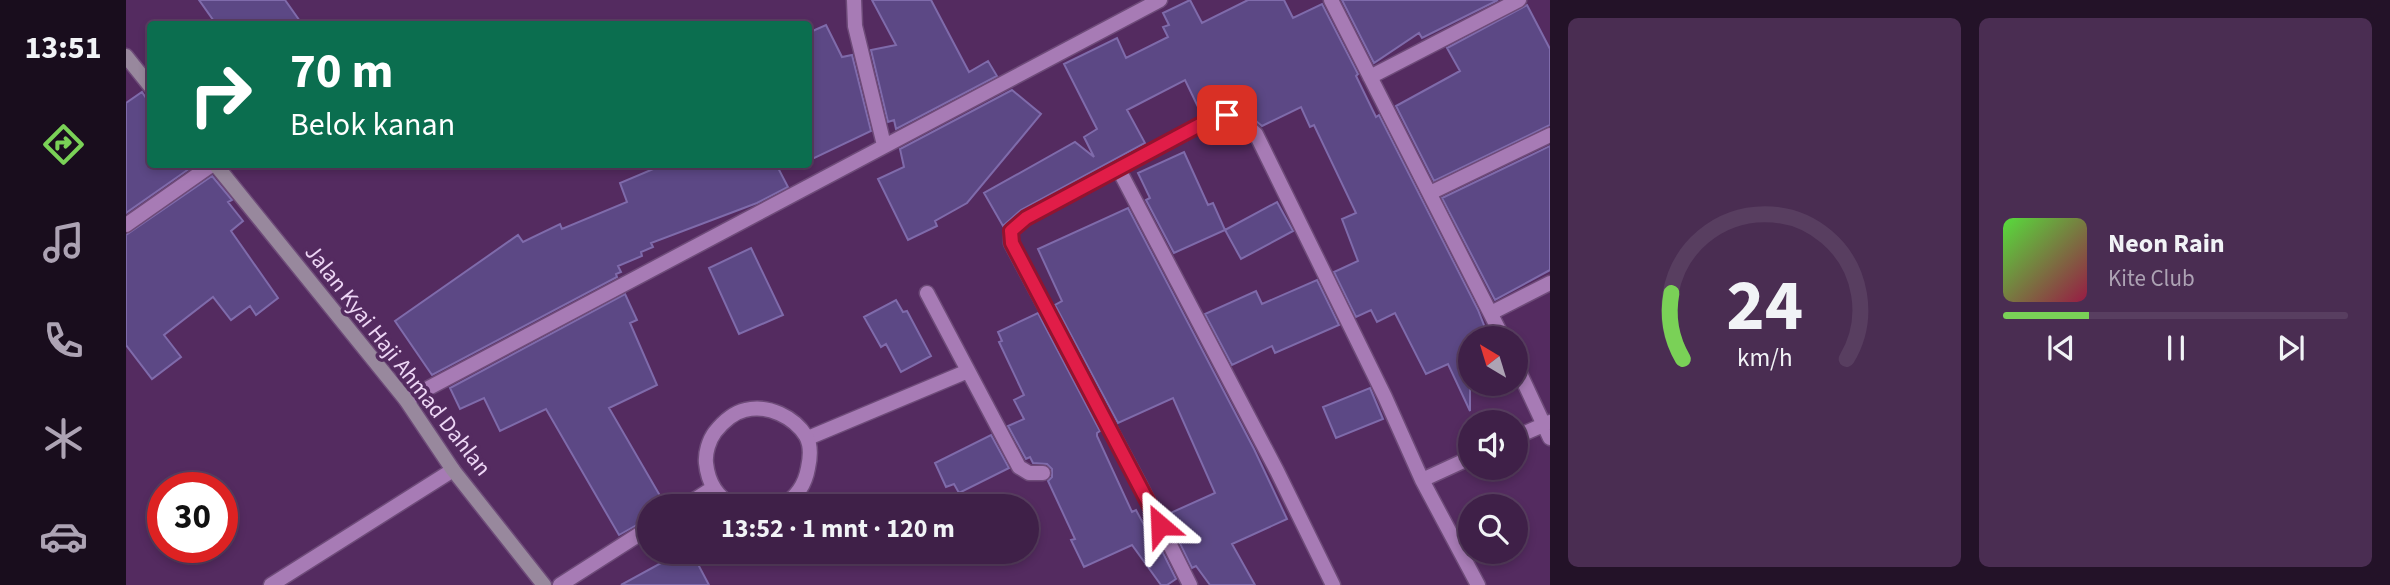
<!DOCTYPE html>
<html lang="id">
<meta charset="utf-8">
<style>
body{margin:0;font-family:"Source Sans 3",sans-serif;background:#4a2d52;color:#f1f3f6;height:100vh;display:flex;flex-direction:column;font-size:26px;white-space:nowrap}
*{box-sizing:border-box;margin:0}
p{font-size:23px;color:#ada3b4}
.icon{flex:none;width:38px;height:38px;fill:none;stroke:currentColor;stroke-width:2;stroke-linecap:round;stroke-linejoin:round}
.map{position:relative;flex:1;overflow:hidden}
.side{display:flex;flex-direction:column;gap:18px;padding:18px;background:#231228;width:840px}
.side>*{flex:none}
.hud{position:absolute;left:21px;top:21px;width:665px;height:147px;border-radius:7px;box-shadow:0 4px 10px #0003,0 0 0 2px #583e60;background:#0b6e4f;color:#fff;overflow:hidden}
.needle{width:46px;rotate:322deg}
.fabs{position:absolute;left:1332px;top:326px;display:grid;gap:14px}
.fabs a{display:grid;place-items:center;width:70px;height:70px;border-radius:50%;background:#3f2048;box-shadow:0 4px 10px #0003,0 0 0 2px #583e60;font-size:35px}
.speed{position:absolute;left:21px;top:472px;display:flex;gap:14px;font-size:35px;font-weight:700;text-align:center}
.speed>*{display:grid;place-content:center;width:91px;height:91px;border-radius:50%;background:#3f2048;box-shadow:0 4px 10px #0003,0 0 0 2px #583e60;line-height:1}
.speed .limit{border:10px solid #d22;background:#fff;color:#111}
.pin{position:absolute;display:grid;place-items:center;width:60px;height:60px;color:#fff;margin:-30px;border-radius:14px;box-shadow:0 4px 10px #0006}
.me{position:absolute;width:77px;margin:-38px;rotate:334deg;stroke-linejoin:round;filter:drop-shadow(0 0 5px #0008)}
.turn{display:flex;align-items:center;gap:24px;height:147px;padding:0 28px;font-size:32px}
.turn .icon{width:91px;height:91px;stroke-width:2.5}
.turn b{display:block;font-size:49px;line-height:60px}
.side .widget{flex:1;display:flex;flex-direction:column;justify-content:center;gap:10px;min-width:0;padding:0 24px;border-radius:10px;background:#4a2d52}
.side .dial{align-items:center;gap:0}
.dial svg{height:182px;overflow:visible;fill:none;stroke:#583e60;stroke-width:7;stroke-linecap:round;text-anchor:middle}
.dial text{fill:#f1f3f6;stroke:none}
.song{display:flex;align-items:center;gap:21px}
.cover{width:84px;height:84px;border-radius:10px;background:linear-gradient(135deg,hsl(110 70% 55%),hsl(340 70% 35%))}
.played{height:7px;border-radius:4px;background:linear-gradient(90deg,#7ad157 25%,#583e60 25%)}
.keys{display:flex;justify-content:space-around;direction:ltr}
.side .tiles{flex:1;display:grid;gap:18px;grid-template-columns:repeat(2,1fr)}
.trip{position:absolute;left:511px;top:494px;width:402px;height:70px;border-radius:35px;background:#3f2048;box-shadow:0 4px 10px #0003,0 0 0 2px #583e60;font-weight:700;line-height:70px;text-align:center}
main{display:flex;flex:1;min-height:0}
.dock{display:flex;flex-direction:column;width:126px;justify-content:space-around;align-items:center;background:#190d1d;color:#ada3b4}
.dock .icon{width:49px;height:49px}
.dock .current{color:#7ad157}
.dock b{font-size:32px;color:#f1f3f6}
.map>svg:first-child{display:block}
</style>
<main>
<nav class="dock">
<b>13:51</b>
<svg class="icon current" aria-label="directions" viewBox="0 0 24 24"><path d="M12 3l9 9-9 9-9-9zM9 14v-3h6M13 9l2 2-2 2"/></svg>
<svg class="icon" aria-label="music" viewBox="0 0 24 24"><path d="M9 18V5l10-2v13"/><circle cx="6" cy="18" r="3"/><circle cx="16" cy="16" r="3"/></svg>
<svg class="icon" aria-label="phone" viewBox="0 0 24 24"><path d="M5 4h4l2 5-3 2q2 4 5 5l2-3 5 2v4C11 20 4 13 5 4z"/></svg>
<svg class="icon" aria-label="climate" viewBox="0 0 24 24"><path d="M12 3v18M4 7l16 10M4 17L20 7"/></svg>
<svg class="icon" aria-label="car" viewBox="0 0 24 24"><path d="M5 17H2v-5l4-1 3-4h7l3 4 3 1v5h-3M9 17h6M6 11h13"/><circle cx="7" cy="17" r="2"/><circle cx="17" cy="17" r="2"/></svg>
</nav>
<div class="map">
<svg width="1424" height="585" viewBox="0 0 1424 585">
<rect width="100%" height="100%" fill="#542b60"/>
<path fill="#5c4885" stroke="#7f6bab" stroke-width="2" d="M 73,0 L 159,0 L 176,24 L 90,24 Z
M 746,0 L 805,0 L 843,72 L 862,61 L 871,76 L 770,129 L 768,120 L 762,122 L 745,50 L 770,45 Z
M 1064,0 L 1076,23 L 1122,0 L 1158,0 L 1167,18 L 1196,4 L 1232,74 L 1230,76 L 1250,117 L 1253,115 L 1352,310 L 1363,338 L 1344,338 L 1344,411 L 1322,364 L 1300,374 L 1269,313 L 1251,322 L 1245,310 L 1230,317 L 1208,272 L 1232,261 L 1216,219 L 1230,213 L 1188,125 L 1184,127 L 1175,107 L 1136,126 L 1130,121 L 1118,96 L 1093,108 L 1075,113 L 1059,80 L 1001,110 L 1019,143 L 895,210 L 877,226 L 858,193 L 949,142 L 968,157 L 958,137 L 971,129 L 938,64 L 991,38 L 1000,58 L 1042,37 L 1037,27 L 1043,25 L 1037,13 Z
M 1216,0 L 1372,0 L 1296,38 L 1293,33 L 1248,63 Z
M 1401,5 L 1424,49 L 1424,125 L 1308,181 L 1270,106 L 1334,71 L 1321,48 Z
M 700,25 L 716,57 L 726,55 L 745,131 L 682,161 L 682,33 Z
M 886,90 L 915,114 L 841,203 L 809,221 L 811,226 L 782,240 L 752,179 L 778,167 L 774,149 Z
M 16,92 L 24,104 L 24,164 L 70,164 L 0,213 L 0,103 Z
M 1424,146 L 1424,270 L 1369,300 L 1316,198 Z
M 1058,152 L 1082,205 L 1087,203 L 1099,230 L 1048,253 L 1020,200 L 1024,198 L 1012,173 Z
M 539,164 L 650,164 L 662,187 L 631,203 L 525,243 L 527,247 L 515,252 L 516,256 L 492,266 L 495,272 L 490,274 L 491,277 L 306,375 L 269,321 L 392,235 L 397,242 L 434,224 L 436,229 L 501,202 L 494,183 Z
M 86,176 L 106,200 L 102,202 L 117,221 L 105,231 L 152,298 L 130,315 L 124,306 L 105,320 L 87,297 L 38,335 L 55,357 L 26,379 L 0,345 L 0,235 Z
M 1151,202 L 1167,231 L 1115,259 L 1099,230 Z
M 1002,208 L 1128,449 L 1161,519 L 1106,544 L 1129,585 L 1084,585 L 1070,566 L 1066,568 L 1040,515 L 1089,493 L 1047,398 L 992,423 L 929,305 L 936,301 L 912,249 Z
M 625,248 L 657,315 L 613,334 L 583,268 Z
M 1191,280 L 1213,325 L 1149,353 L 1146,346 L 1106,365 L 1079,314 L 1130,291 L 1136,304 Z
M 499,294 L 511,320 L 504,323 L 531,385 L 483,408 L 540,506 L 523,506 L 523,518 L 493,535 L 420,409 L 374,431 L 358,398 L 334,409 L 324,388 Z
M 770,300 L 777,312 L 781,311 L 805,356 L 775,372 L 760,344 L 755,347 L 738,317 Z
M 912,313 L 974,431 L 971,433 L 971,436 L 1006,512 L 1010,510 L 1018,525 L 1022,523 L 1050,579 L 1041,585 L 1035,585 L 1006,545 L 958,567 L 945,540 L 949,539 L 922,481 L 926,477 L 926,469 L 921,464 L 907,463 L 904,457 L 900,459 L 882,426 L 898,419 L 888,400 L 898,395 L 873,342 L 876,341 L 872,332 Z
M 1244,388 L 1257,419 L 1210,438 L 1197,407 Z
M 865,435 L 883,468 L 833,493 L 828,484 L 820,487 L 809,463 Z
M 557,551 L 565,551 L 583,585 L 495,585 Z"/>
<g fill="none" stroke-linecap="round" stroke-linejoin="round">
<defs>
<path id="lane" d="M 801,293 L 893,467 L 903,473 L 917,473
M 682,438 L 842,371"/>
<path id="street" d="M 728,0 L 729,26 L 758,145
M 1205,0 L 1377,338
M 1244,77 L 1393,0
M 993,170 L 1151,471 L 1207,585
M 1304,193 L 1424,135
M 0,225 L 87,164
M 1365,313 L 1424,283
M 1390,365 L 1424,438
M 280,400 L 1034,0
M 1390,437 L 1424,422
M 1296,480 L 1344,458
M 559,506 L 587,488
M 608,506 C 590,497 582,482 580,463 C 579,453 583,440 589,432 C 597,422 606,413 619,410 C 642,404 668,417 680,436 C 685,445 684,459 682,468 C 679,485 670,498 655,506
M 145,585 L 327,470
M 434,585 L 523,528
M 1064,585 L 1014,485 L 885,243 L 885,231 L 900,218 L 1083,120 C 1107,113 1112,117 1130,134 L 1259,397 L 1296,480 L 1352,585"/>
<path id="secondary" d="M 0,56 L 24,86
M 89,164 L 280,400 L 327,470 L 418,585"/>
</defs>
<use href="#lane" stroke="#6e4b79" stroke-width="17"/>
<use href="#street" stroke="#6e4b79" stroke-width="17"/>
<use href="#secondary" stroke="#6e4b79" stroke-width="17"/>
<use href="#lane" stroke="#a77bb5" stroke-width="14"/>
<use href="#street" stroke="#a77bb5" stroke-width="14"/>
<use href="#secondary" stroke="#98889d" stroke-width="14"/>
</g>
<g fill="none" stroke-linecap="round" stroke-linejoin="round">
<defs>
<path id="route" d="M 1034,525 L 886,243 L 885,231 L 900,218 L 1083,120 L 1101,115"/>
</defs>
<use href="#route" stroke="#92132f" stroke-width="18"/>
<use href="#route" stroke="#e11d48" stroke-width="12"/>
</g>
<g text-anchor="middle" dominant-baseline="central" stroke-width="7" stroke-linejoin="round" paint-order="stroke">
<g font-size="23" fill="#edd6f5" stroke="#542b60">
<text transform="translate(272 360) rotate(52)">Jalan Kyai Haji Ahmad Dahlan</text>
</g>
</g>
</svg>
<div class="fabs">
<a><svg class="needle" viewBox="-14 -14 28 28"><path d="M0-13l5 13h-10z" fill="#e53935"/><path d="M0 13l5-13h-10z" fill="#ada3b4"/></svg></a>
<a><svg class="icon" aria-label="sound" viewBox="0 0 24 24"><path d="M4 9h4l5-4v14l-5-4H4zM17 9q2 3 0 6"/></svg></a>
<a><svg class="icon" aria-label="search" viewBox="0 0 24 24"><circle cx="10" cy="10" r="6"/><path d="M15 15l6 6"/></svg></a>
</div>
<div class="speed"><div class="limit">30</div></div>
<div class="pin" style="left:1101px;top:115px;background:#d93025"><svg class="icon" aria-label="arrive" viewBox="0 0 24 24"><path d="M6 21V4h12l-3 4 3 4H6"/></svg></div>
<svg class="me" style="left:1034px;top:525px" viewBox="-20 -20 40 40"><path d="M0-17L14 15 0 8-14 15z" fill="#e11d48" stroke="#fff" stroke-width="4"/></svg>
<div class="trip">13:52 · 1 mnt · 120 m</div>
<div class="hud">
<div class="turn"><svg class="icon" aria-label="right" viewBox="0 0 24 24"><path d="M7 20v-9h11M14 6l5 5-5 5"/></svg><div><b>70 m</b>Belok kanan</div></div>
</div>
</div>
<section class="side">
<div class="tiles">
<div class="widget dial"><svg viewBox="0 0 100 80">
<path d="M14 69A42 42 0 1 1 86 69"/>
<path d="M14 69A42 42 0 0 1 9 40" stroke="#7ad157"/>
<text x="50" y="56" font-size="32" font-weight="700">24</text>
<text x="50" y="72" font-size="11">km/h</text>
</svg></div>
<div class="widget">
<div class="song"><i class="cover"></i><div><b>Neon Rain</b><p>Kite Club</p></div></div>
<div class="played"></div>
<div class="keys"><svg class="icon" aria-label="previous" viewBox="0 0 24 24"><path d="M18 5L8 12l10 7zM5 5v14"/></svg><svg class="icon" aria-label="pause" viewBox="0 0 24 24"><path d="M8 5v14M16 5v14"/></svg><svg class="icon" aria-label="next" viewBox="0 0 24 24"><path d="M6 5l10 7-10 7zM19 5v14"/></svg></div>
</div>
</div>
</section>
</main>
